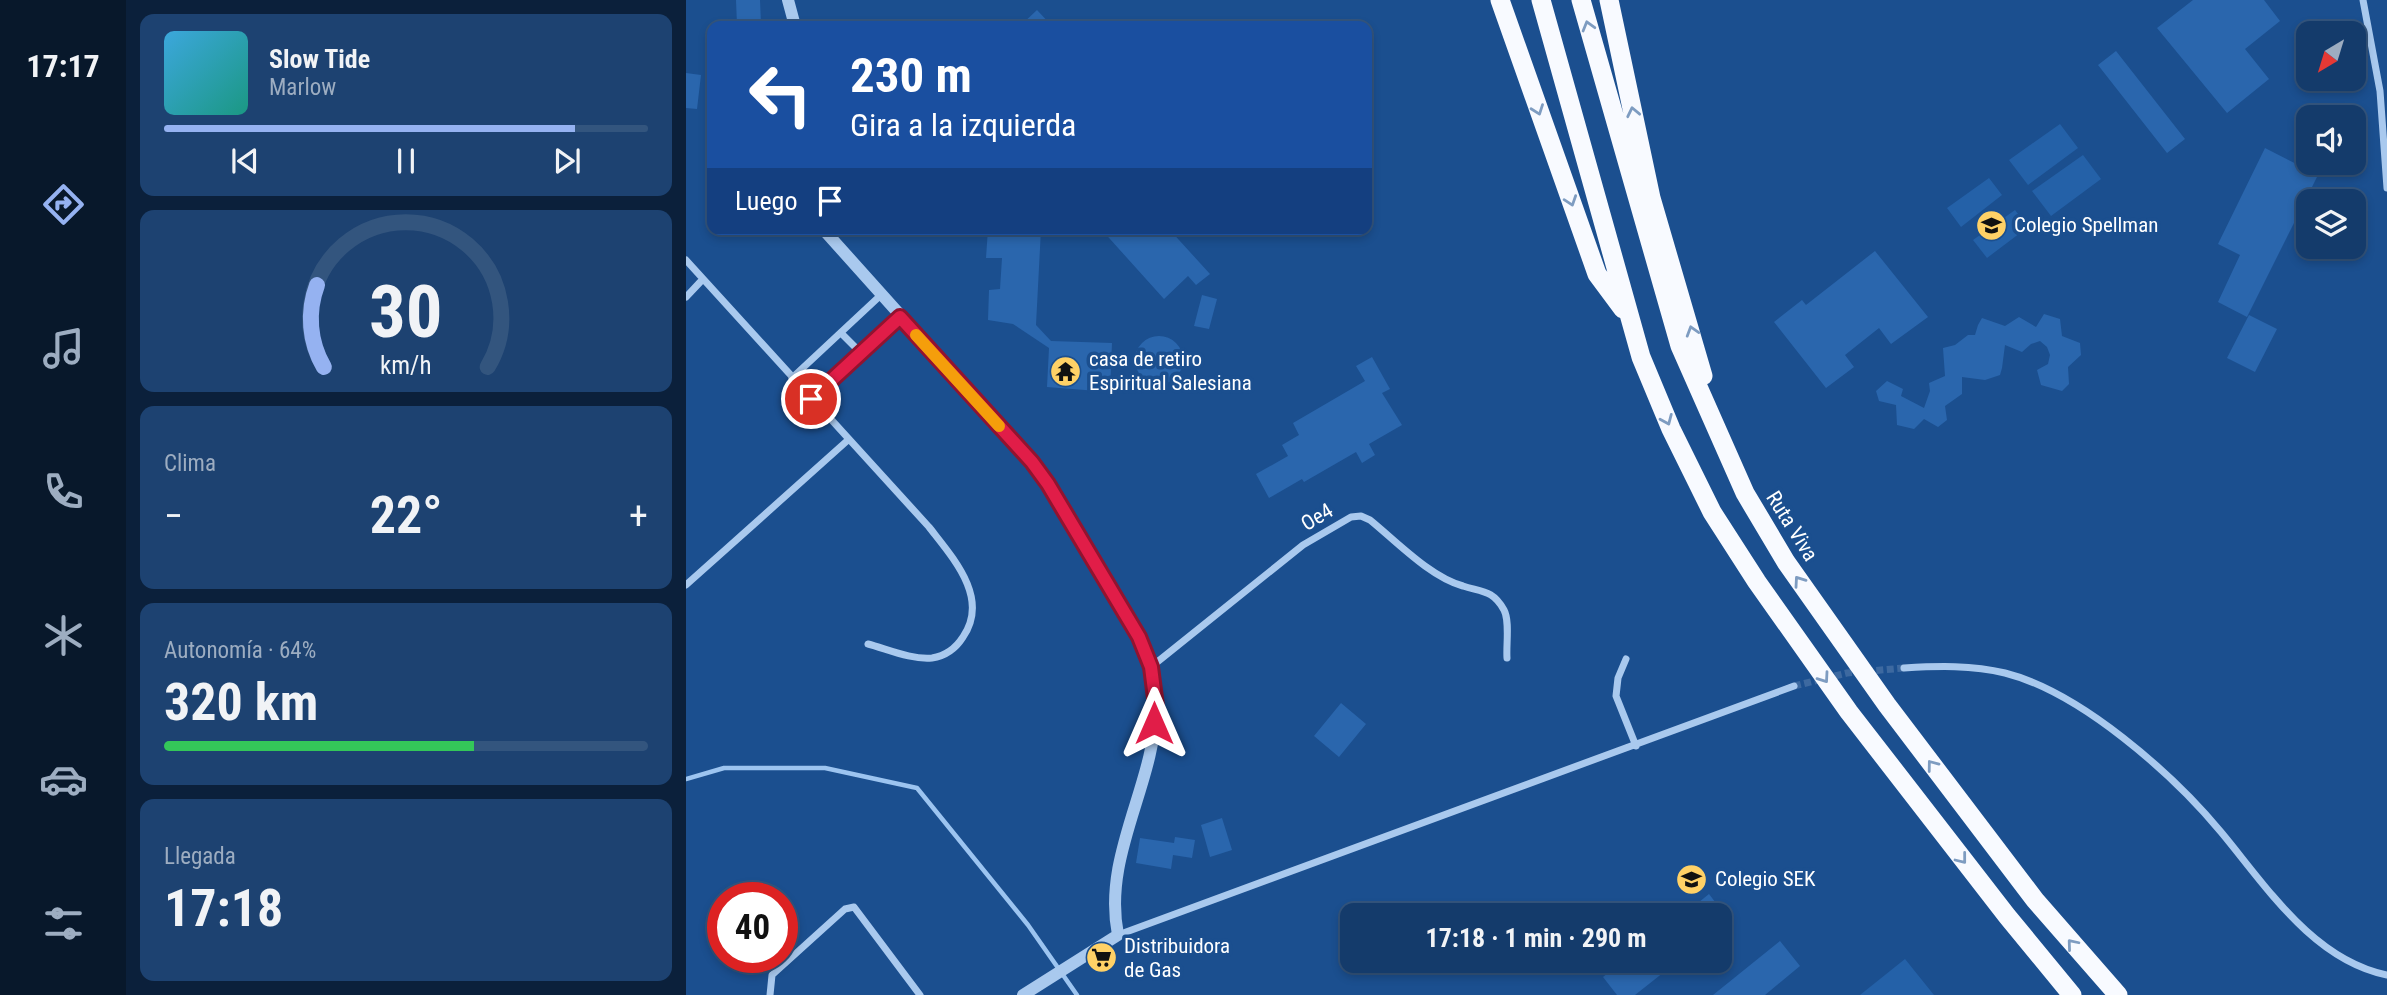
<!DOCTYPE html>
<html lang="es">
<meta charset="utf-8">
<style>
body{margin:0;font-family:"Roboto Condensed",sans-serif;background:#1d4271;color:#f1f3f6;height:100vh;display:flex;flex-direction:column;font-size:26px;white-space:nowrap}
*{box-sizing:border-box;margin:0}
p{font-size:23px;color:#9dadc1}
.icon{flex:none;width:38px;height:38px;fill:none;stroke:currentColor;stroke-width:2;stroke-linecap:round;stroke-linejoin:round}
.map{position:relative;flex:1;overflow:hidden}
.details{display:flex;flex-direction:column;gap:14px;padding:14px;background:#0b203b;width:560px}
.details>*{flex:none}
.hud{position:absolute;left:21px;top:21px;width:665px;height:214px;border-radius:14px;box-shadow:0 4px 10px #0003,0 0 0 2px #33557e;background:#1a4fa0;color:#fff;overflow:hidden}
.needle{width:46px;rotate:218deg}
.fabs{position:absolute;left:1610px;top:21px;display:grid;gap:14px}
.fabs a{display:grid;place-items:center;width:70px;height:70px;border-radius:14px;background:#143b6b;box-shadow:0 4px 10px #0003,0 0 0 2px #33557e;font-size:35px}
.speed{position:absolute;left:21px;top:882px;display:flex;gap:14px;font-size:35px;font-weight:700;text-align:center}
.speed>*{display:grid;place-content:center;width:91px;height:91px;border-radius:50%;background:#143b6b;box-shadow:0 4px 10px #0003,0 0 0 2px #33557e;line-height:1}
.speed .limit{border:10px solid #d22;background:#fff;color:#111}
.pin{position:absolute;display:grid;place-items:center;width:60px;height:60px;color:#fff;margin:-30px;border:4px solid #fff;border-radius:50%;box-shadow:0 2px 7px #0007}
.me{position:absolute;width:77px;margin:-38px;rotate:0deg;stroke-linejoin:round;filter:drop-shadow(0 0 5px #0008)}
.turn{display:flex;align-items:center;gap:24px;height:147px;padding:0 28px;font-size:32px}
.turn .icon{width:91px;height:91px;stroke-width:2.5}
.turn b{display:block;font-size:49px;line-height:60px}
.then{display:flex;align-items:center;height:66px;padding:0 28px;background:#0003;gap:14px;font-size:26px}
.big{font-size:52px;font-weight:700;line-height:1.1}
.details .card{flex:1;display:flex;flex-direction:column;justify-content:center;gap:10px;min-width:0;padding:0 24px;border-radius:14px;background:#1d4271}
.details .dial{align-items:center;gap:0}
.dial svg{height:182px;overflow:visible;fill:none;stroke:#33557e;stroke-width:7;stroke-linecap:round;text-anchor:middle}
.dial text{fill:#f1f3f6;stroke:none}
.song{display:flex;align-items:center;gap:21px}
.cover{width:84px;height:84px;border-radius:10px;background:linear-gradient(135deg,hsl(200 70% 55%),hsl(170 70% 35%))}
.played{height:7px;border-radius:4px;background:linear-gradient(90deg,#95b2f1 85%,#33557e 85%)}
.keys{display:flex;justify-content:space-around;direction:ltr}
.heat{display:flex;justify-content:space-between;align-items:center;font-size:38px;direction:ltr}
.charge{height:10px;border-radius:5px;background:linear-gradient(90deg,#34c759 64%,#33557e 0)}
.trip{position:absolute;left:654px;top:903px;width:392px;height:70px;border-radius:14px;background:#143b6b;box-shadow:0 4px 10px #0003,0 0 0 2px #33557e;font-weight:700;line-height:70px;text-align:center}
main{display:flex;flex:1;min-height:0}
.menu{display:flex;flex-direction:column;width:126px;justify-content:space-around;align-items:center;background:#08182b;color:#9dadc1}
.menu .icon{width:49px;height:49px}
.menu .on{color:#95b2f1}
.menu b{font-size:32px;color:#f1f3f6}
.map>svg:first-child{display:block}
</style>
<main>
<nav class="menu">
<b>17:17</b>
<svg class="icon on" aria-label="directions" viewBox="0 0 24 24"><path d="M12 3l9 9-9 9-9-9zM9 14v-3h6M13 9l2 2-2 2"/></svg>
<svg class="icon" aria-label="music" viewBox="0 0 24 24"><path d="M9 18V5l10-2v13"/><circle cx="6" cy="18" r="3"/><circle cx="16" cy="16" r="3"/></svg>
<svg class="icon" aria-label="phone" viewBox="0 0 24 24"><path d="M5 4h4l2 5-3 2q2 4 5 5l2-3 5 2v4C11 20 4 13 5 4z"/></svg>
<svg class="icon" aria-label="climate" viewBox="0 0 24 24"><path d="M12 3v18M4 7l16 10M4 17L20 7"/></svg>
<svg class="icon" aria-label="car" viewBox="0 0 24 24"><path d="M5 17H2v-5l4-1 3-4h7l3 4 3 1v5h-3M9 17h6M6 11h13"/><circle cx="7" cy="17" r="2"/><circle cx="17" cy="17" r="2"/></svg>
<svg class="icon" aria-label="filters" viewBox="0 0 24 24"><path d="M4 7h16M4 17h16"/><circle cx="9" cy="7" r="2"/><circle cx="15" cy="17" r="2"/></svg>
</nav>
<section class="details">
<div class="card">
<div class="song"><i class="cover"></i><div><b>Slow Tide</b><p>Marlow</p></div></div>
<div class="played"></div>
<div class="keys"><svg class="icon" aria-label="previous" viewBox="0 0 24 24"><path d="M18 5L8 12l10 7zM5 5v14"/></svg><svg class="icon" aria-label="pause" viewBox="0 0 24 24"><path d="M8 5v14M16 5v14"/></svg><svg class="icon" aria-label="next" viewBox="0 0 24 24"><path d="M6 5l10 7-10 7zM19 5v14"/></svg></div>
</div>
<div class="card dial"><svg viewBox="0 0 100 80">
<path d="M14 69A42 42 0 1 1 86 69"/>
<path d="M14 69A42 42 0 0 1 11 33" stroke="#95b2f1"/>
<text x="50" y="56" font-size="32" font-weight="700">30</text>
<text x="50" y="72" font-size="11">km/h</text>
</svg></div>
<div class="card"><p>Clima</p>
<div class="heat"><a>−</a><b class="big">22°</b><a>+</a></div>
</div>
<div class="card"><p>Autonomía · 64%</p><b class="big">320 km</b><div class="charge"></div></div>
<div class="card"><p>Llegada</p><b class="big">17:18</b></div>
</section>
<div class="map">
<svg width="1701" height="995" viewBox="0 0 1701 995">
<rect width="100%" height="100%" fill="#1b4f8f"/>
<path fill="#2461a8" d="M 1374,124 L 1392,148 L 1342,185 L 1323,160 Z
M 1397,155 L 1415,179 L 1365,216 L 1346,191 Z
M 1303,178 L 1316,195 L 1275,227 L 1261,208 Z
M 1329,210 L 1342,227 L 1301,258 L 1287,240 Z
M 1219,959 L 1248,995 L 1174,995 Z"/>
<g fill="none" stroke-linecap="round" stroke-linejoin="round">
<path stroke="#9cc4f0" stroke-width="4.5" d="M 0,779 L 38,768 L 139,768 L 231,788 L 342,925 L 391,995"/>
</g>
<path fill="#2a66ad" d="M 50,0 L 74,0 L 75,24 L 51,25 Z
M 1507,0 L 1578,0 L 1594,21 L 1559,49 L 1583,79 L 1541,113 L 1471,28 Z
M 351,10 L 366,26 L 334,26 Z
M 1430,51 L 1499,139 L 1481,153 L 1412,65 Z
M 0,73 L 15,75 L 11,109 L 0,108 Z
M 1579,148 L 1632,175 L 1561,317 L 1532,302 L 1554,255 L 1532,244 Z
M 302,229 L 355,229 L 350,325 L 365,341 L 426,343 L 424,392 L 361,387 L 363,348 L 327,324 L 302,320 L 303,290 L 314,289 L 316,258 L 300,258 Z
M 415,229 L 483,229 L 524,274 L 510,285 L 502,276 L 478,299 Z
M 1189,251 L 1242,317 L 1205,344 L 1193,328 L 1159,355 L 1168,367 L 1140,388 L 1088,322 L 1116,300 L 1120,305 Z
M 516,295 L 531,299 L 523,329 L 508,326 Z
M 1358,314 L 1374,319 L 1376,336 L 1394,343 L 1395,355 L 1382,367 L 1383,384 L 1376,391 L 1355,385 L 1351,370 L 1362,364 L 1364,355 L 1361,347 L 1354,341 L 1345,344 L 1336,352 L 1319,345 L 1316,368 L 1314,375 L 1299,380 L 1276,377 L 1276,394 L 1259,406 L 1261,420 L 1252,427 L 1238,419 L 1228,429 L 1211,425 L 1210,405 L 1193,401 L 1190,391 L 1201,381 L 1217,389 L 1215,396 L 1238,408 L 1244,391 L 1243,383 L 1259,376 L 1257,348 L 1269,345 L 1282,335 L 1289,335 L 1292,325 L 1296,318 L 1319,326 L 1333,317 L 1350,327 Z
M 1563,315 L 1591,329 L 1569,372 L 1541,358 Z
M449 360a24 24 0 1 1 48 0a24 24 0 1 1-48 0Z
M 686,357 L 704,389 L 696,393 L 716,425 L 683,444 L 689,455 L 676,463 L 670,452 L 618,482 L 616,479 L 583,498 L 570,474 L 602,456 L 596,445 L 613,435 L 607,423 L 679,381 L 670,366 Z
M 655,703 L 680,724 L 653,757 L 628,736 Z
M 536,818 L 546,850 L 524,857 L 515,825 Z
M 489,837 L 509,840 L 506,858 L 487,855 L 485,869 L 450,863 L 454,838 L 488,843 Z
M 1023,894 L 1039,915 L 997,915 Z
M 1094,941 L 1114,966 L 1079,995 L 1027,995 Z
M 937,961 L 992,961 L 949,995 L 931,995 L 917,977 Z"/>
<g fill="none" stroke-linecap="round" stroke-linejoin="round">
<path stroke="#3d69a0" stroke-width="7" stroke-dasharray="7 3.5" stroke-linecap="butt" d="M 1108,686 L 1161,673 L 1218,668"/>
<path stroke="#a9c9ee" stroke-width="7" d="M 1677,0 L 1694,91 L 1701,188
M 0,260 L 243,527 C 267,558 304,598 277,637 C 270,648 259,656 246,658 C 226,660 201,649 182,644
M 0,297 L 17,279
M 155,333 L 175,353
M 106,378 L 196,294
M 125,399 L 214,317
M 0,585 L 162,440
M 940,659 L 932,678 L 930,696 L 950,746
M 465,667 L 617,545 L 665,517 L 675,516 L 684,520 C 710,541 744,577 777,586 C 796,592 807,590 818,610 C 824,621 820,645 821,658
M 1218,668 C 1252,666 1286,665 1319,673 C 1394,692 1486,773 1535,832 C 1580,886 1627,960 1701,975
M 432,935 L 1108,686
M 84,995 L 86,975 L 159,909 L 168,907 L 234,995"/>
<path stroke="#a9c9ee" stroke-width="12" d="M 102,0 L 109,26
M 137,229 L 346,462 L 362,484 C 381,515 399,545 417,576 C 441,617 470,657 470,707 C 469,785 416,855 432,935 L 337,995"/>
<path stroke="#f8faff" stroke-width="19" d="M 814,0 L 911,274 L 937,309
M 855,0 L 955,357 L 985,429 L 1026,512 L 1071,582 L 1163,712 L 1321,916 L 1386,995
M 895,0 L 994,346 L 1059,493 L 1100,562 L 1201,705 L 1349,900 L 1432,995
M 923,0 L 965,198 L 1017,376"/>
</g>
<defs><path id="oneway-chevron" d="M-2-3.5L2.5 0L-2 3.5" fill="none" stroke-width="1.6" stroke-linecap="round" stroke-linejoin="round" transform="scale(1.75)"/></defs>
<g stroke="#7e9cc1">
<use href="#oneway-chevron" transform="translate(902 26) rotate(-106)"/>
<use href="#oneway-chevron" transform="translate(852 110) rotate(70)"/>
<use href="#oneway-chevron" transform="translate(947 112) rotate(-102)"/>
<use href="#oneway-chevron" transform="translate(885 201) rotate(71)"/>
<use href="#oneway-chevron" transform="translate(1006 331) rotate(-107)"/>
<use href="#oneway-chevron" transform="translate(981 420) rotate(67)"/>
<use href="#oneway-chevron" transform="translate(1113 581) rotate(-125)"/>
<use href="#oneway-chevron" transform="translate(1138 678) rotate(55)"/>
<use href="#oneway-chevron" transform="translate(1246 765) rotate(-127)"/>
<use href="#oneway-chevron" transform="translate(1276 859) rotate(52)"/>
<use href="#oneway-chevron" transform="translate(1386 944) rotate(-130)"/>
</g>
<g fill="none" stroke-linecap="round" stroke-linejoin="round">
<defs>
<path id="route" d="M 125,399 L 214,317 L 346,462 L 362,484 L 453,637 L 465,667 L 470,706 L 468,723"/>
</defs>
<use href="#route" stroke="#92132f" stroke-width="18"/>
<use href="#route" stroke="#e11d48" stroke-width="12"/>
<path stroke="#f59e0b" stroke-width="12" d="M 230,335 L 313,426"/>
</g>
<defs>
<symbol id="school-disc" viewBox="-11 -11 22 22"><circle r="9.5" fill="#ffd166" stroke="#1b4f8f"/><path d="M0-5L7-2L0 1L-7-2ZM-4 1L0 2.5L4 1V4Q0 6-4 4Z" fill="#111"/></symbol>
<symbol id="temple-disc" viewBox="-11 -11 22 22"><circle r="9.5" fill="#ffd166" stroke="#1b4f8f"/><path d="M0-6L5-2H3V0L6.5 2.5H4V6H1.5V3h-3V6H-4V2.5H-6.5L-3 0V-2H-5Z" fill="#111"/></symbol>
<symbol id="supermarket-disc" viewBox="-11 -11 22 22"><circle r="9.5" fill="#ffd166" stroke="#1b4f8f"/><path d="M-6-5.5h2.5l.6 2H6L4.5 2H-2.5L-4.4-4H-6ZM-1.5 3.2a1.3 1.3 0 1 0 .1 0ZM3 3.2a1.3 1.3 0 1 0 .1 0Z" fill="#111"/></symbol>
</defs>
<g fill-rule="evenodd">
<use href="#school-disc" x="1288" y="208" width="35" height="35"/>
<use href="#temple-disc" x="362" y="354" width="35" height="35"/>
<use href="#school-disc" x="988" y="862" width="35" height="35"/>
<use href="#supermarket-disc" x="398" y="940" width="35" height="35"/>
</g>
<g text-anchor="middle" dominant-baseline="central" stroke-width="7" stroke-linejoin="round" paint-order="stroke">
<g font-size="21" fill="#fff" stroke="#1b4f8f" text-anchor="start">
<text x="1328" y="225">Colegio Spellman</text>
<text x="403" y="359">casa de retiro<tspan x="403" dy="24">Espiritual Salesiana</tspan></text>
<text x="1029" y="879">Colegio SEK</text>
<text x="438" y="946">Distribuidora<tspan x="438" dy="24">de Gas</tspan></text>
</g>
<g font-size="21" fill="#fff" stroke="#1b4f8f">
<text transform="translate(631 517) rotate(-31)">Oe4</text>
<text transform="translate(1106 526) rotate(58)">Ruta Viva</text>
</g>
</g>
</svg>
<div class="fabs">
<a><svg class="needle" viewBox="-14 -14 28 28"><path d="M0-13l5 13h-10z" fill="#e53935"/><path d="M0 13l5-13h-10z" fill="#9dadc1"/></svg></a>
<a><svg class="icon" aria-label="sound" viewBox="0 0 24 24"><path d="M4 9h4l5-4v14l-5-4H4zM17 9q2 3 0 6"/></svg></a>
<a><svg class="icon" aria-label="layers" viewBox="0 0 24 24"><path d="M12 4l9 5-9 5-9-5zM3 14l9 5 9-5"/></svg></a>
</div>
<div class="speed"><div class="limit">40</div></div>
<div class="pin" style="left:125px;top:399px;background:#d93025"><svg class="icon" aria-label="arrive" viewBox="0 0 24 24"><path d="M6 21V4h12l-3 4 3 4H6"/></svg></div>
<svg class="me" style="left:468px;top:723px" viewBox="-20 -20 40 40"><path d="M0-17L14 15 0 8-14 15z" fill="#e11d48" stroke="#fff" stroke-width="4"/></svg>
<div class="trip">17:18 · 1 min · 290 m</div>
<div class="hud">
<div class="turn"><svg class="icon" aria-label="left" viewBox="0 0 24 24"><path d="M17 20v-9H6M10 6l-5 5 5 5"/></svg><div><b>230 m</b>Gira a la izquierda</div></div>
<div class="then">Luego<svg class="icon" aria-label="arrive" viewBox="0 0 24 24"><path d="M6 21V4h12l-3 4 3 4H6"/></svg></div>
</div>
</div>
</main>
